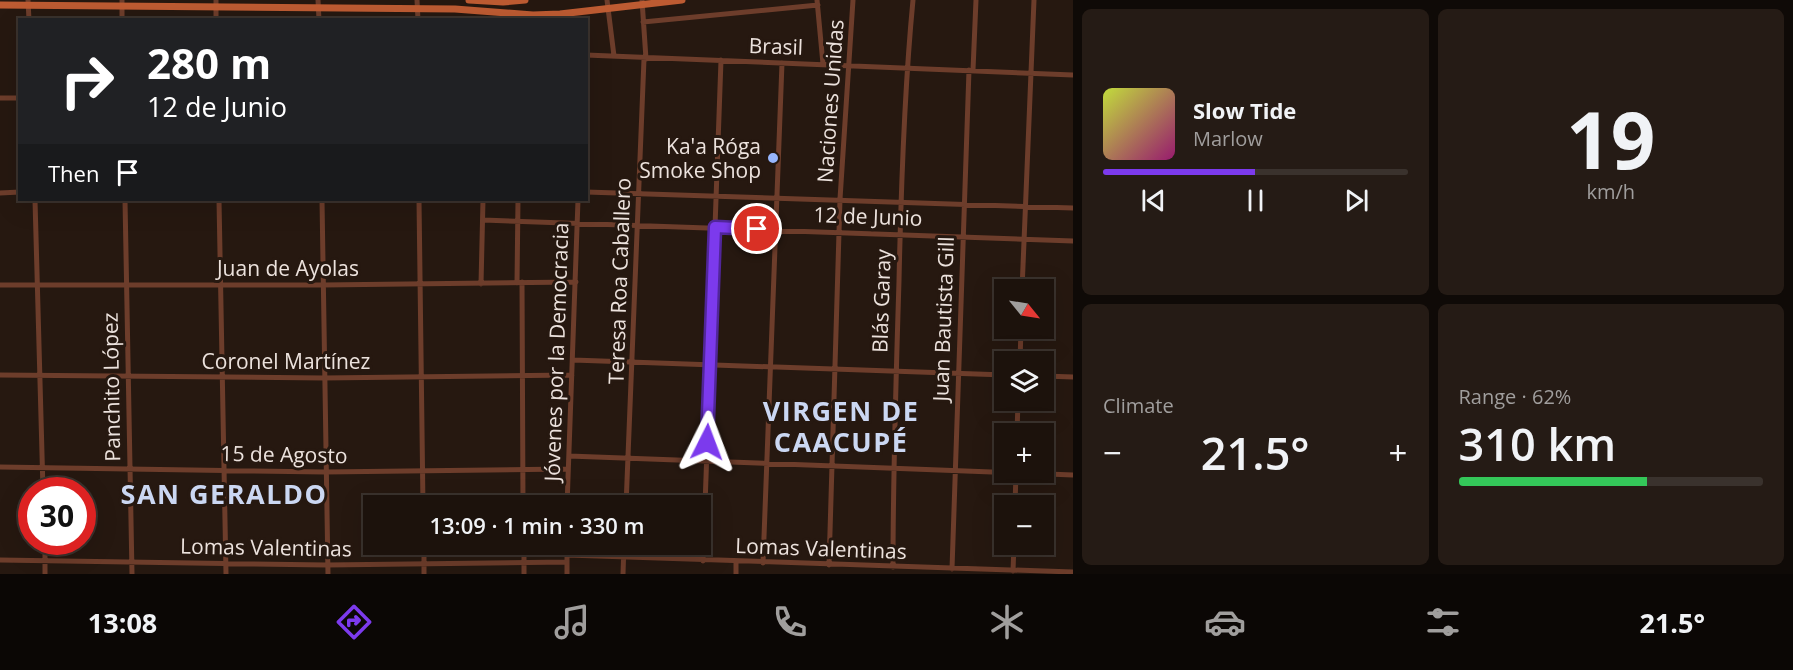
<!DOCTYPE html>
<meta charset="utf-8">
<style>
body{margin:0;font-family:"Open Sans",sans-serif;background:#251b15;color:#f1f3f6;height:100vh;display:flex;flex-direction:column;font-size:22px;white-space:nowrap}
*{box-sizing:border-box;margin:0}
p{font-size:20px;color:#a09e9d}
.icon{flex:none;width:33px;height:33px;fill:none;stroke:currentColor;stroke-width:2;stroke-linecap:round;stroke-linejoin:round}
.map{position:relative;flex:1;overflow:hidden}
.side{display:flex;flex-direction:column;gap:9px;padding:9px;background:#0f0a07;width:720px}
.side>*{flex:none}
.top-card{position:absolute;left:18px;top:18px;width:570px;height:183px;border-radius:0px;box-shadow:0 6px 24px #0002,0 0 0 2px #3a322d;background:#202124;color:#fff;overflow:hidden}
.needle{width:39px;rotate:120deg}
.controls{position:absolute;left:994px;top:279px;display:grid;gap:12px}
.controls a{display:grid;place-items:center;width:60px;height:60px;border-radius:0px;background:#1c120c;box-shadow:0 6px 24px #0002,0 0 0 2px #3a322d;font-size:30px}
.speed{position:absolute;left:18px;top:477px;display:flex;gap:12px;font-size:30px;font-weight:700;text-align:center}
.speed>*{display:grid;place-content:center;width:78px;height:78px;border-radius:50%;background:#1c120c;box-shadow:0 6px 24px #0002,0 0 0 2px #3a322d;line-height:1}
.speed .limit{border:9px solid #d22;background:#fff;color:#111}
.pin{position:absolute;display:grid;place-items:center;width:51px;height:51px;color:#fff;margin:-26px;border:3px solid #fff;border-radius:50%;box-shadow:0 2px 6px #0007}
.me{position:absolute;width:66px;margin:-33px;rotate:3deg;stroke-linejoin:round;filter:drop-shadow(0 0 4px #0008)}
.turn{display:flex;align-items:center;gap:21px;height:126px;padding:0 30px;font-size:27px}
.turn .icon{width:78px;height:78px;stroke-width:2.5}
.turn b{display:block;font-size:42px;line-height:51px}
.then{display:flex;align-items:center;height:57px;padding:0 30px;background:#0003;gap:12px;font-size:22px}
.big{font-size:45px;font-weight:600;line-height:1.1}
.side .tile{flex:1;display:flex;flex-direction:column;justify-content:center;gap:9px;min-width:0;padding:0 21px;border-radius:9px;background:#251b15}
.side .dial{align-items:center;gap:0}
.dial b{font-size:78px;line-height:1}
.song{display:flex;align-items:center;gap:18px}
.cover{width:72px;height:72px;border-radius:9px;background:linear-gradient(135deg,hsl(70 70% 55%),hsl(320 70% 35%))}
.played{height:6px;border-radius:3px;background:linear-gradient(90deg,#7c3aed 50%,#3a322d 50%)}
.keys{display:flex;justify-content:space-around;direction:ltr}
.heat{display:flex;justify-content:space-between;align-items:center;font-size:33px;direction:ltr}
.charge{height:9px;border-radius:4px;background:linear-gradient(90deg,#34c759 62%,#3a322d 0)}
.side .tiles{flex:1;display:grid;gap:9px;grid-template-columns:repeat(2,1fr)}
.trip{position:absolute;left:363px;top:495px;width:348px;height:60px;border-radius:0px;background:#1c120c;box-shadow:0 6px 24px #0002,0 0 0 2px #3a322d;font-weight:600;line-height:60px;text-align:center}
.menu{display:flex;height:96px;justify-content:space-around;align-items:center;background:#0b0705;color:#a09e9d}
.menu .icon{width:42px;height:42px}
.menu .on{color:#7c3aed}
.menu b{font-size:27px;color:#f1f3f6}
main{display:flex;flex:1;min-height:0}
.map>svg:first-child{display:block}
</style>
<main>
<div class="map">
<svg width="1073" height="574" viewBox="0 0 1073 574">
<rect width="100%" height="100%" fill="#261810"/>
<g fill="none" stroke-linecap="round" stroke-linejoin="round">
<path stroke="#6d3d2b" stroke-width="5" d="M 28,0 L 29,20
M 122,0 L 122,20
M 216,0 L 216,20
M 318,0 L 319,20
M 417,0 L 418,20
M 607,0 L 614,56
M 642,0 L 646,59
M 817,0 L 823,64
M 643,22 L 818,5
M 586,55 L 1073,75
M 973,70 L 976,0
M 0,98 L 20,98
M 586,192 L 1073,208
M 0,193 L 20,192
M 35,200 L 43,490
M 125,200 L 132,574
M 219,200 L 226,574
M 322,200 L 328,574
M 419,200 L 423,506
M 483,220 L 1073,241
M 522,282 L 523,506
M 517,283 L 518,200
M 481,284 L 483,200
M 0,285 L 323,285 L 576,282
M 1022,290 L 1034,0
M 573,360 L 1005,375
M 1020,362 L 1021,328
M 0,375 L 324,378 L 572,375
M 1044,376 L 1073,377
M 1017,434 L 1018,400
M 569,456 L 1073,475
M 0,467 L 325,472 L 567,469
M 567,506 L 578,200
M 626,506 L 644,59
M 1015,506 L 1016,472
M 45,542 L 45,574
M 424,544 L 424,574
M 524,544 L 524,574
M 567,555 L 1073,572
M 0,560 L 327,565 L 567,562
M 703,561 L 721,60
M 763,563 L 782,63
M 829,565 L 840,199 L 853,0
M 893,567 C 893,472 896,376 899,281 C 901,187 904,93 913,0
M 952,569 L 969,70
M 1013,571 L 1014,544
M 567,574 L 567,544
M 623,574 L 624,544
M 736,574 L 736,562"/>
<path stroke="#bd5b32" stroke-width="7" d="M 469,0 L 503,2 L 525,0
M 0,5 L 455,9 L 533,15 L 560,14 L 682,0"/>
</g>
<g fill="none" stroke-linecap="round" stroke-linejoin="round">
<defs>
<path id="route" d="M 707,442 L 715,227 L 757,229"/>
</defs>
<use href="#route" stroke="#51269a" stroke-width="15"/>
<use href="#route" stroke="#7c3aed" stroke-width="10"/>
</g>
<circle fill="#97b6fd" stroke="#261810" stroke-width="2" cx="773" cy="158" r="6"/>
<g text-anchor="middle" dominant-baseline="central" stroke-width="6" stroke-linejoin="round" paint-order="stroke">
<g font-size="21" fill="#ece2dd" stroke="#261810">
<text transform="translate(776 46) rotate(2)">Brasil</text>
<text transform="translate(830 101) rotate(-86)">Naciones Unidas</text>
<text transform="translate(868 216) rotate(2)">12 de Junio</text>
<text x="288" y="268">Juan de Ayolas</text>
<text transform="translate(619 281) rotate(-88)">Teresa Roa Caballero</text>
<text transform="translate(881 301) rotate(-88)">Blás Garay</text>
<text transform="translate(943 319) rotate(-88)">Juan Bautista Gill</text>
<text transform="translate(556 352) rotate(-88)">Jóvenes por la Democracia</text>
<text x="286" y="361">Coronel Martínez</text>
<text transform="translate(111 387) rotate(-91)">Panchito López</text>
<text transform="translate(284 454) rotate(1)">15 de Agosto</text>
<text transform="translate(266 547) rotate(1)">Lomas Valentinas</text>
<text transform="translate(821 548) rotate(2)">Lomas Valentinas</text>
</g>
<g font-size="21" fill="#ece2dd" stroke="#261810" text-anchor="end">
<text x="761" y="146">Ka'a Róga<tspan x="761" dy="24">Smoke Shop</tspan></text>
</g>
<g font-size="27" font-weight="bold" letter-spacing="1.5" fill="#cbd7f2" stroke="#261810">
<text x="841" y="410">VIRGEN DE<tspan x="841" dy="31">CAACUPÉ</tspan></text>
<text x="224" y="493">SAN GERALDO</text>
</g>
</g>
</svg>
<div class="controls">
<a><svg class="needle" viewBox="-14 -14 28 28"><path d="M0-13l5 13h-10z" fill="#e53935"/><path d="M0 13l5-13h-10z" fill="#a09e9d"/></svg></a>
<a><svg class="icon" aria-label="layers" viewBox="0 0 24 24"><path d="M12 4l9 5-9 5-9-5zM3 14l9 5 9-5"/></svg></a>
<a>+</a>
<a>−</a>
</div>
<div class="speed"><div class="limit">30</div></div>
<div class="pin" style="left:757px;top:229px;background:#d93025"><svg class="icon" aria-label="arrive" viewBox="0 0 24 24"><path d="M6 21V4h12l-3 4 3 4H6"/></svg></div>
<svg class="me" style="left:707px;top:442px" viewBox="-20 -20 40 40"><path d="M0-17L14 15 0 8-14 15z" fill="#7c3aed" stroke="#fff" stroke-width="4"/></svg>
<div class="trip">13:09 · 1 min · 330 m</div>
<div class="top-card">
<div class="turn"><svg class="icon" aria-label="right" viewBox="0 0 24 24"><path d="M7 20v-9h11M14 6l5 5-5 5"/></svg><div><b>280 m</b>12 de Junio</div></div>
<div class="then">Then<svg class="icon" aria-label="arrive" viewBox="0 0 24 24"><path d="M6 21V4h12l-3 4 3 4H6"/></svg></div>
</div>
</div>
<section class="side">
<div class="tiles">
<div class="tile">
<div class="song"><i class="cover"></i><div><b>Slow Tide</b><p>Marlow</p></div></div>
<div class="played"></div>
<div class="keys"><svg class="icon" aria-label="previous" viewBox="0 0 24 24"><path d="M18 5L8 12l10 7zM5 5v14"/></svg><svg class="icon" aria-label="pause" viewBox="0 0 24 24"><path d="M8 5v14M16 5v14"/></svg><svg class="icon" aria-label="next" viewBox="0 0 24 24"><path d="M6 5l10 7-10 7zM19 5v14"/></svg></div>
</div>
<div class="tile dial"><b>19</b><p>km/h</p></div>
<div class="tile"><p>Climate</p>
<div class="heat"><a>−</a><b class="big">21.5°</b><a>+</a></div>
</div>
<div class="tile"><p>Range · 62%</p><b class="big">310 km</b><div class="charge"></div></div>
</div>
</section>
</main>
<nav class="menu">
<b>13:08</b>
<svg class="icon on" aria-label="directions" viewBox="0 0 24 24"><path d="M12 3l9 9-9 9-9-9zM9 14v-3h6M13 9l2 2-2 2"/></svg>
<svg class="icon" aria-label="music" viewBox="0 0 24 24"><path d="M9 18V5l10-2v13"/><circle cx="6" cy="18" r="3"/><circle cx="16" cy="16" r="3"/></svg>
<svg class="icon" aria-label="phone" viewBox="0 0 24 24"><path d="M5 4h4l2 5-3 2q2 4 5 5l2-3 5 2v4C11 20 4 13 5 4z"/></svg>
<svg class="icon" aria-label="climate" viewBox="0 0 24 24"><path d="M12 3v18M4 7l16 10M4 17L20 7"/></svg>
<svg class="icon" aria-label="car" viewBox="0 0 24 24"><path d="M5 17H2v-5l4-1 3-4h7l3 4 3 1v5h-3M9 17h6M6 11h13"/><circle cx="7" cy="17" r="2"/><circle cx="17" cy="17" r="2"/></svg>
<svg class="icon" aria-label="filters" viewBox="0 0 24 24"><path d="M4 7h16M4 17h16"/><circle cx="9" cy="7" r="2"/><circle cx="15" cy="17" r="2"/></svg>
<b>21.5°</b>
</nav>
